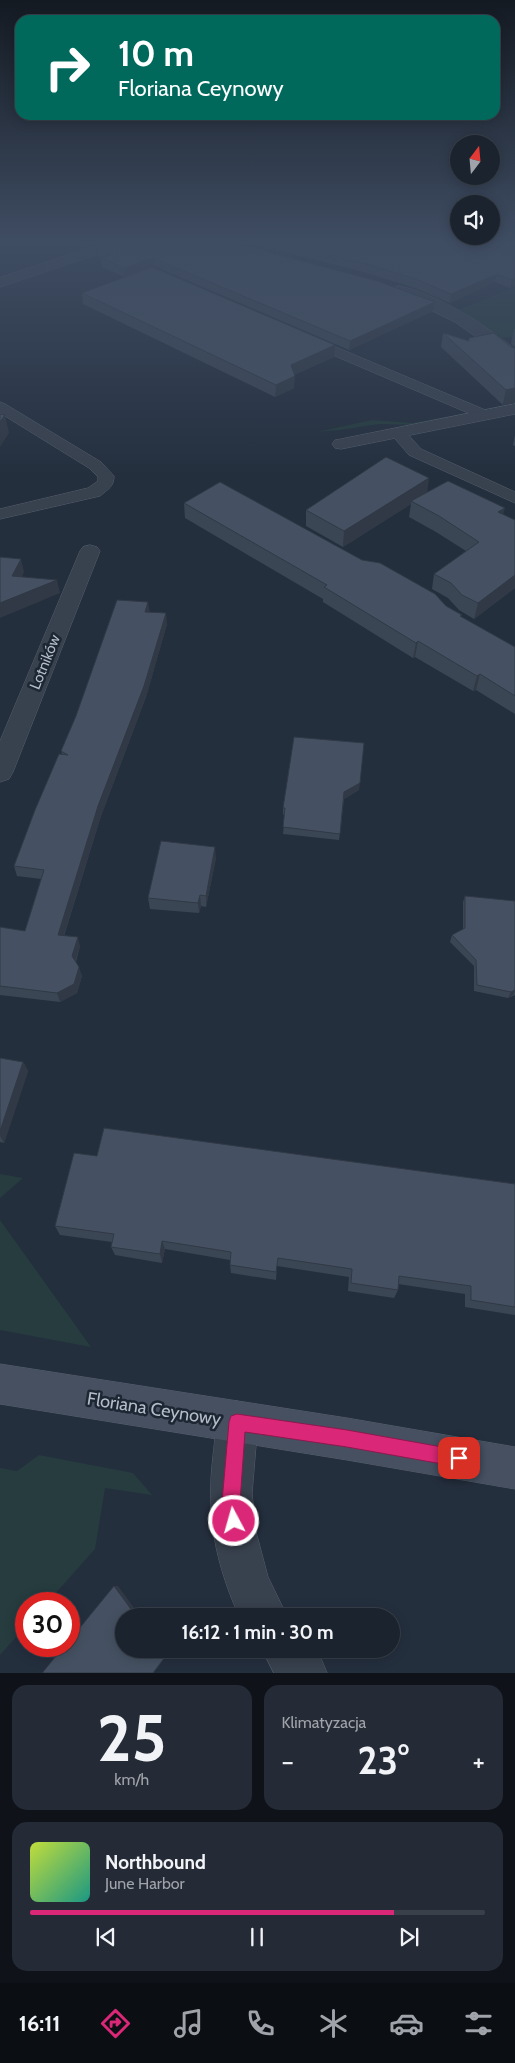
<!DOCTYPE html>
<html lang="pl">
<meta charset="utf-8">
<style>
body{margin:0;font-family:Cabin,sans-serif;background:#242b36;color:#f1f3f6;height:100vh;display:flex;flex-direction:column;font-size:19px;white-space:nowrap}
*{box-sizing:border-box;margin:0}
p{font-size:16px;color:#a0a4aa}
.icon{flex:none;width:28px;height:28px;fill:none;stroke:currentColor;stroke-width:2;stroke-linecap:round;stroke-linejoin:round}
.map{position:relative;height:1673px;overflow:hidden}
.panel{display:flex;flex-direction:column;gap:12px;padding:12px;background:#0f1319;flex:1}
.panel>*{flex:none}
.banner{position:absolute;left:15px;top:15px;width:485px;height:105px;border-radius:15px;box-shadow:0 2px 12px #0003,0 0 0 1px #39404a;background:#00695c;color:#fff;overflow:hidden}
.needle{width:32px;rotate:16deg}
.buttons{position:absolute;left:450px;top:135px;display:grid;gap:10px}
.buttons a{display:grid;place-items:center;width:50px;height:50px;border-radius:50%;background:#1b232e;box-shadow:0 2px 12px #0003,0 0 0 1px #39404a;font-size:25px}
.speed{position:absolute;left:15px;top:1592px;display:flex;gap:10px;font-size:25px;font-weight:700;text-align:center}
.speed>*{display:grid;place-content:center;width:65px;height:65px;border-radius:50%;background:#1b232e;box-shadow:0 2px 12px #0003,0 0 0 1px #39404a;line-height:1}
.speed .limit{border:8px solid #d22;background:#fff;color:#111}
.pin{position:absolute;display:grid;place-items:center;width:42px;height:42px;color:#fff;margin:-21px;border-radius:10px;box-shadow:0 2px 8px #0006}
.me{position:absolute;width:55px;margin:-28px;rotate:354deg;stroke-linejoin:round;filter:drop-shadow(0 0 4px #0008)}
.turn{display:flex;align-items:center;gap:18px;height:105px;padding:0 20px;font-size:22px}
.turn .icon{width:65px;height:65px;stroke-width:2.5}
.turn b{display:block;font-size:35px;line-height:42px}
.big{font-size:38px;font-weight:700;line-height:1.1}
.panel .card{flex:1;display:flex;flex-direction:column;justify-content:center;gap:8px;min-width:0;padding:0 18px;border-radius:15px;background:#242b36}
.panel .dial{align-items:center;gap:0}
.dial b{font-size:65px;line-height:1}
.song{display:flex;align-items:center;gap:15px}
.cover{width:60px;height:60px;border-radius:8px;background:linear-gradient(135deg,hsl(70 70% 55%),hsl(170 70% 35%))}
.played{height:5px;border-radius:2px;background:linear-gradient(90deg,#db2777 80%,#39404a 80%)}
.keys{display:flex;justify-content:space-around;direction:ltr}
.heat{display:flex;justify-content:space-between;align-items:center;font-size:28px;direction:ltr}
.panel .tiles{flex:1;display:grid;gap:12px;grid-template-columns:1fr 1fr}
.card:last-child{grid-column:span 2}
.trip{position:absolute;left:115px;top:1608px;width:285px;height:50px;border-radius:25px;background:#1b232e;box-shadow:0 2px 12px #0003,0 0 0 1px #39404a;font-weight:700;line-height:50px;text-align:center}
.tab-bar{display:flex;height:80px;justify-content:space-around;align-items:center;background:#0b0e12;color:#a0a4aa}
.tab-bar .icon{width:35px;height:35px}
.tab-bar .selected{color:#db2777}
.tab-bar b{font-size:22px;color:#f1f3f6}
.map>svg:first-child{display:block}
</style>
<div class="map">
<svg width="515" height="1673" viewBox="0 0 515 1673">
<rect width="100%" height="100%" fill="#242f3e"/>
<path fill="#263c3f" d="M 515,287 L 515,337 L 503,338 L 458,310 Z
M 463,414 L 463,416 L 416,425 L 379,424 L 340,430 L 317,432 L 372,420 L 413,423 Z
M 0,1174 L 23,1178 L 0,1198 Z
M 0,1220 L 91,1347 L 0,1330 Z
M 39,1455 L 133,1473 L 152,1495 L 105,1488 L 95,1549 L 46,1604 L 26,1604 L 26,1626 L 0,1655 L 0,1468 L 17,1471 Z"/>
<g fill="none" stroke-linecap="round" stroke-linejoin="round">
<defs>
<path id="lane" d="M 305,334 L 490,412 L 493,415 L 490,418 L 480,418 L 300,341 L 298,338 Z
M 0,402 L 5,404 L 101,462 L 114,476 C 114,487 108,489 100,496 L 0,519 L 0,509 L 88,488 L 98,481 L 98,477 L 89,468 L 0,413 Z
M 398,428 L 404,430 L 421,449 L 515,492 L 515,503 L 409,455 L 390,433 L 392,430 Z"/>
<path id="street" d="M 110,241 L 130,241 L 128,244 L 0,287 L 0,278 Z
M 400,286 C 441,296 482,323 515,349 L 515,362 L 509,360 L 455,322 L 395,293 L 393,290 L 395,287 Z
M 515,404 L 515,414 L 341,449 L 335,448 L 332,444 L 335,440 L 341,439 Z
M 90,545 L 97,547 L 100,551 L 13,772 L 9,779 L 0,782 L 0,741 L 80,551 L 83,547 Z
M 237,1401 L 252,1407 L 258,1422 L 252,1493 L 256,1532 L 268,1577 L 287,1616 L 239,1616 C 215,1562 206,1515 213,1456 C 215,1439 216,1423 222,1407 Z
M 262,1649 L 314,1649 L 320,1656 L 327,1673 L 274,1673 Z"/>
<path id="secondary" d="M 0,1364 L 347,1418 L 515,1447 L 515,1489 L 347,1460 L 0,1404 Z"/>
</defs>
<use href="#lane" stroke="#565f6c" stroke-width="1"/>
<use href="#street" stroke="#565f6c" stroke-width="1"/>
<use href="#secondary" stroke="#565f6c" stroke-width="1"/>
<use href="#lane" fill="#38414e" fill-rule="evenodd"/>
<use href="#street" fill="#38414e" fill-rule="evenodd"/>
<use href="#secondary" fill="#465061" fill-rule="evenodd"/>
</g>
<path fill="#3b4654" d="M 67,241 L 104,241 L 83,248 Z
M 241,241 L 515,241 L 515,286 L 510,288 L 495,282 L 450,303 L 415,288 L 360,271 Z
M 98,247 L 433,311 L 349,350 L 154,266 L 138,272 L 335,345 L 334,357 L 294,375 L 294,388 L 275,397 L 83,304 L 82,293 L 125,277 L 102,267 L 101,258 L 103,258 L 99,256 Z
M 514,329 L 515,329 L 515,347 L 511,344 Z
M 443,333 L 468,341 L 469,338 L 515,348 L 503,405 L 441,347 Z
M 515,435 L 515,446 L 513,445 Z
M 427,492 L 503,514 L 515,520 L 515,588 L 474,619 L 459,610 L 448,598 L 432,589 L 434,574 L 466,551 L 436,532 L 409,517 L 411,504 L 343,547 L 306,526 L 306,510 Z
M 184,503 L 446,606 L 461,617 L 515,647 L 515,714 L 476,690 L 473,691 L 415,657 L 413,658 L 323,602 L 323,599 L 185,518 Z
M 150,612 L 167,624 L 146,697 L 101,816 L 64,936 L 80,946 L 76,962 L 82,976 L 77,993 L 60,1002 L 0,995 L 0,927 L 25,931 L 41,879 L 17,876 L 14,866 L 62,754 L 61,751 Z
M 359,790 L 344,799 L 339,840 L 283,834 L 285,814 L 283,815 L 283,808 Z
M 216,858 L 206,907 L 201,906 L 199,913 L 150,909 L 148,898 Z
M 465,896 L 515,901 L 515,995 L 508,998 L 474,991 L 474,966 L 450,942 L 452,935 L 463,929 L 463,902 Z
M 0,1058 L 23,1062 L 28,1071 L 4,1143 L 0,1142 Z
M 97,1156 L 515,1184 L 515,1315 L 465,1307 L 465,1294 L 398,1284 L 398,1290 L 394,1298 L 348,1291 L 349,1277 L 277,1266 L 276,1280 L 231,1273 L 230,1265 L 230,1260 L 165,1249 L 162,1263 L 115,1255 L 111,1247 L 112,1242 L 60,1235 L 55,1226 Z"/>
<path fill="#303945" d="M 82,241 L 104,241 L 83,248 Z
M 153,258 L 154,266 L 125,277 L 124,268 Z
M 497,274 L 495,282 L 450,303 L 451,294 Z
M 515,278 L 515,286 L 510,288 L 512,280 Z
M 435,302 L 433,311 L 349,350 L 350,341 Z
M 335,345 L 334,357 L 291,376 L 291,365 Z
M 295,376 L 294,388 L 275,397 L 276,385 Z
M 515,388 L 515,403 L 503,405 L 506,390 Z
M 5,415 L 9,433 L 0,447 L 0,422 Z
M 429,478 L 427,494 L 411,501 L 411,504 L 343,547 L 344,531 Z
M 505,508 L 501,523 L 498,512 Z
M 21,559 L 24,572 L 16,590 L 12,576 Z
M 515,575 L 515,588 L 474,619 L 478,603 Z
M 57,580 L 60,593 L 0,618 L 0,603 Z
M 148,602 L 150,613 L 145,612 Z
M 166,613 L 167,624 L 146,697 L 101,816 L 61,944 L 58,935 L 98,806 Z
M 418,641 L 415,657 L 413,658 L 416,643 Z
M 480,674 L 476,690 L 473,691 L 477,676 Z
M 360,783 L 359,790 L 344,799 L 344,792 Z
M 215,847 L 216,858 L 206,907 L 206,896 Z
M 200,895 L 201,906 L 199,913 L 198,903 Z
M 78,937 L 80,946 L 74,965 L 72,956 Z
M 79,967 L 82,976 L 77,993 L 60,1002 L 57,993 Z
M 515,990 L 514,994 L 508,998 L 511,992 Z
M 23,1062 L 28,1071 L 4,1143 L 0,1136 L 0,1131 Z
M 162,1241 L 165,1249 L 162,1263 L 160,1254 Z
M 114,1586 L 118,1586 L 140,1616 L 136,1616 Z
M 159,1649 L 164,1649 L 168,1654 L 153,1673 Z"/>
<path fill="#455162" stroke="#303945" d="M 117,241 L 226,241 L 377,281 L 435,302 L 350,341 L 153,258 L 124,268 L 101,258 L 113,254 L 98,247 Z
M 274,241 L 515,241 L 515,278 L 512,280 L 497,274 L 451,294 L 416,279 L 360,262 Z
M 152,267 L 335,345 L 291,365 L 295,376 L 276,385 L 82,293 Z
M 443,333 L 469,341 L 469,338 L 494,333 L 511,347 L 515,348 L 515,388 L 506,390 Z
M 0,414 L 5,415 L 0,422 Z
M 386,457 L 429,478 L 344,531 L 306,510 Z
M 448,481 L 505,508 L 498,512 L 515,520 L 515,575 L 478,603 L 462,595 L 451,583 L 434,574 L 479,542 L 439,516 L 411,501 Z
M 220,482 L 362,560 L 380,563 L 435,594 L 446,606 L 462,615 L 460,616 L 515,647 L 515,696 L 480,674 L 477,676 L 418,641 L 416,643 L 324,587 L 327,585 L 184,503 Z
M 0,557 L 21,559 L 12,576 L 57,580 L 0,603 Z
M 117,600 L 148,602 L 145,612 L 166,613 L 144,686 L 98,806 L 58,935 L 78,937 L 72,956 L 79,967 L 74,984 L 57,993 L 0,986 L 0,927 L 25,931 L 44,870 L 14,866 L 35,810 L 59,754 L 68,755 L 61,751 L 76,716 Z
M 294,737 L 364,743 L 360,783 L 344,792 L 340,834 L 283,827 L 285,808 L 283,808 Z
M 161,841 L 215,847 L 206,896 L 200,895 L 198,903 L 148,898 Z
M 465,896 L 515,901 L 515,990 L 511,992 L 477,985 L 476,960 L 452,935 L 465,928 Z
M 0,1058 L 23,1062 L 0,1131 Z
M 104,1128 L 515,1184 L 515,1307 L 471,1300 L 471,1286 L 399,1276 L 398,1290 L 351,1283 L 352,1269 L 278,1258 L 276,1272 L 230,1265 L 231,1252 L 162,1241 L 160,1254 L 111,1247 L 114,1234 L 55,1226 L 74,1153 L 97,1156 Z
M 114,1586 L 136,1616 L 124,1616 L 124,1649 L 159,1649 L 165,1657 L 153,1673 L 43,1673 L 43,1672 L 64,1646 L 69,1646 L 69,1641 Z"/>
<linearGradient id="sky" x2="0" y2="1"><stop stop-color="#141a22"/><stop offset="0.51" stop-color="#3f4d63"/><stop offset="1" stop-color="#3f4d63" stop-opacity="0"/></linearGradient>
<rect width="515" height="475" fill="url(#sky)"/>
<path fill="#db2777" stroke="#8e194d" d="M 237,1414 L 347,1430 L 459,1450 L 465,1452 L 468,1458 L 465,1465 L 459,1467 L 347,1447 L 245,1432 L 240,1502 L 243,1521 L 241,1527 L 234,1530 L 228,1527 L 222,1502 L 229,1422 L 231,1416 Z"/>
<g text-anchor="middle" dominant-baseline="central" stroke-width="5" stroke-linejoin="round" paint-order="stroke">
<g font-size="15" fill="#b4bcc9" stroke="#1d2633">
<text transform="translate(45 662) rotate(-68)">Lotników</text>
</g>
<g font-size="18" fill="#b4bcc9" stroke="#1d2633">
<text transform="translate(154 1409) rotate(9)">Floriana Ceynowy</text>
</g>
</g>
</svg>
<div class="buttons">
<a><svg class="needle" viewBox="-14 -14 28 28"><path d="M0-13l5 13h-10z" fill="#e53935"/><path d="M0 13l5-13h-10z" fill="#a0a4aa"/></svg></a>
<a><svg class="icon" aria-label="sound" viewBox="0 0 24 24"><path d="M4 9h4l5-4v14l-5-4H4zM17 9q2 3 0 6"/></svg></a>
</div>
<div class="speed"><div class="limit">30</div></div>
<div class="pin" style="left:459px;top:1458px;background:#d93025"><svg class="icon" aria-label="arrive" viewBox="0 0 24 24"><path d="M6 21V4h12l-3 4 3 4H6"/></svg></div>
<svg class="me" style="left:234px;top:1521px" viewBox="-20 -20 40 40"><circle r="17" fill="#db2777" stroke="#fff" stroke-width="3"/><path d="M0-11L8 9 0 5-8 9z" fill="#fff"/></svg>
<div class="trip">16:12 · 1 min · 30 m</div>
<div class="banner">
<div class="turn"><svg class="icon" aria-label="right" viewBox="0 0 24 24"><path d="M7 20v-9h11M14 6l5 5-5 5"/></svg><div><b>10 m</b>Floriana Ceynowy</div></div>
</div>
</div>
<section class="panel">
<div class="tiles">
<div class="card dial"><b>25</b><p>km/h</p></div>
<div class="card"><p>Klimatyzacja</p>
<div class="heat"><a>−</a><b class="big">23°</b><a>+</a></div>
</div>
<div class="card">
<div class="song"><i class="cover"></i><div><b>Northbound</b><p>June Harbor</p></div></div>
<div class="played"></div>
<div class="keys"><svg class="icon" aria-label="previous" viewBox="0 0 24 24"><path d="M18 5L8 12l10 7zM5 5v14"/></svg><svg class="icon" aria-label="pause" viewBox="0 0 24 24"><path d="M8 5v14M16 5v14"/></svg><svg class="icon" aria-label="next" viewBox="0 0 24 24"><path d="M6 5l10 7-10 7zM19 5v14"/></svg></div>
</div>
</div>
</section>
<nav class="tab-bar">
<b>16:11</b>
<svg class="icon selected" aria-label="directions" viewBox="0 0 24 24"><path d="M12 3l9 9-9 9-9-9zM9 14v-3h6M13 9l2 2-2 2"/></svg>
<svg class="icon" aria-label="music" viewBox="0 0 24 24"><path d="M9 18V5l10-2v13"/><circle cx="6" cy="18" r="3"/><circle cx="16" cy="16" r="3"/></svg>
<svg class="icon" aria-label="phone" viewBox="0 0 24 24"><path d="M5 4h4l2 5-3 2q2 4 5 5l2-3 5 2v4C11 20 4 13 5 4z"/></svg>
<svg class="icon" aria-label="climate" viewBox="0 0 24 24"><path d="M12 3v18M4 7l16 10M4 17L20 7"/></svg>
<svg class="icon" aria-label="car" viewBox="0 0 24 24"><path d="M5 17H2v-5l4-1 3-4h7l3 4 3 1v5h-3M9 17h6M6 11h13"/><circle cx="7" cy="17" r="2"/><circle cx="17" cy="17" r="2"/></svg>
<svg class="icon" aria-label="filters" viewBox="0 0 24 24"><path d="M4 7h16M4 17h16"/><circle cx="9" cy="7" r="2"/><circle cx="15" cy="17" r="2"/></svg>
</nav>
